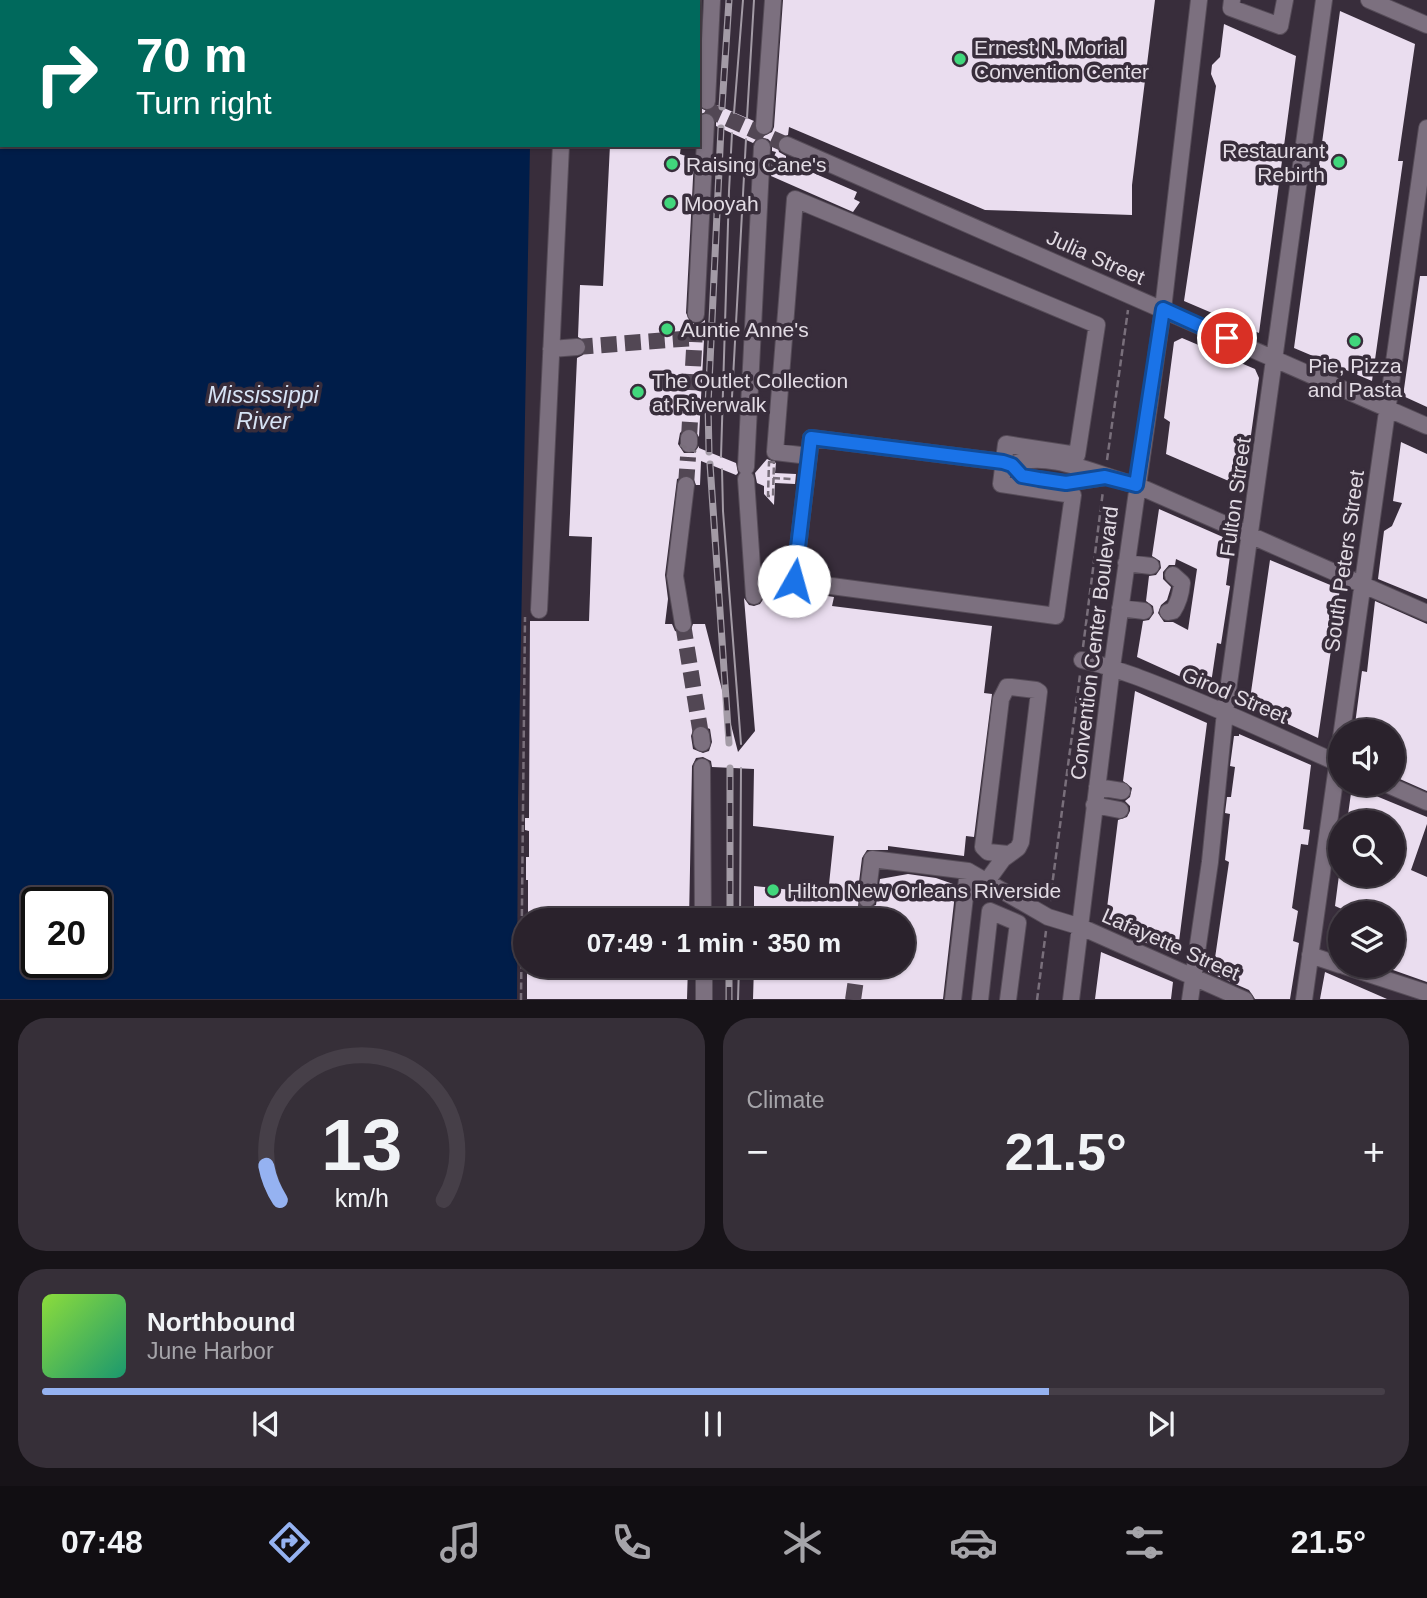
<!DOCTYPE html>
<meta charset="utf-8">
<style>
body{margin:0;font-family:Helvetica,sans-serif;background:#362f38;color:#f1f3f6;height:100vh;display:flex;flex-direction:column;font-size:26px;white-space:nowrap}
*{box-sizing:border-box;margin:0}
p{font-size:23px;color:#a5a4a9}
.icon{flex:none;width:38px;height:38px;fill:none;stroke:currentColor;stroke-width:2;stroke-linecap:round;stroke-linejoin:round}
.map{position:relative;height:1000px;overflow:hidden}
.drawer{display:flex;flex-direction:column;gap:18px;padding:18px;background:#171318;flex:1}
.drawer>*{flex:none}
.hud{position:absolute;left:0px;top:0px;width:700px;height:147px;box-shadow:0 2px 5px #0004,0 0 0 2px #463f48;background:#00695c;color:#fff;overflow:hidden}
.tools{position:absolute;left:1328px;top:719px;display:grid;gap:14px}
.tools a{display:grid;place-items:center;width:77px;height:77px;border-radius:50%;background:#2a222c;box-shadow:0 2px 5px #0004,0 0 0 2px #463f48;font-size:35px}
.speed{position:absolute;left:21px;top:887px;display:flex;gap:14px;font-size:35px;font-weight:700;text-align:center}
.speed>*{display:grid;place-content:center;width:91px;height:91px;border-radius:50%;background:#2a222c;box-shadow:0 2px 5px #0004,0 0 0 2px #463f48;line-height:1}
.speed .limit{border:4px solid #111;border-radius:10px;background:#fff;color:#111}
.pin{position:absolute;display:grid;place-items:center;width:60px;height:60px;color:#fff;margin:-30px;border:4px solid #fff;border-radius:50%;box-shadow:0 2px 7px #0007}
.me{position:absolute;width:77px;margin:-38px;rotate:7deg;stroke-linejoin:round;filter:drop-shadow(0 0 5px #0008)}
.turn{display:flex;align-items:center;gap:24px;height:147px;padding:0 21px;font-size:32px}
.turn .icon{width:91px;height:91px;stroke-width:2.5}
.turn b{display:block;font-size:49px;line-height:60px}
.big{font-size:52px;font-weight:800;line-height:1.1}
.drawer .tile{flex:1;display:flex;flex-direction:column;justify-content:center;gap:10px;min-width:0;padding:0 24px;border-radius:28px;background:#362f38}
.drawer .dial{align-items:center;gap:0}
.dial svg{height:182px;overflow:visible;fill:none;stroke:#463f48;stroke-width:7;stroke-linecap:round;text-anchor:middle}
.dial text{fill:#f1f3f6;stroke:none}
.song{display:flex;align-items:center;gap:21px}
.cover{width:84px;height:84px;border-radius:10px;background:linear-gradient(135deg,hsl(90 70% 55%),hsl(160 70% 35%))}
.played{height:7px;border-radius:4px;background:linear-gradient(90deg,#95b2f1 75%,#463f48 75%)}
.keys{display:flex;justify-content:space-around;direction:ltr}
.heat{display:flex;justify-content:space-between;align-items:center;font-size:38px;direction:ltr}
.drawer .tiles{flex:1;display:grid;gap:18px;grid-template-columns:1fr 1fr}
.tile:last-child{grid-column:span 2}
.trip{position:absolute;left:513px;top:908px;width:402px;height:70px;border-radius:35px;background:#2a222c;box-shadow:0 2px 5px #0004,0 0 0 2px #463f48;font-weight:800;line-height:70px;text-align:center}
.dock{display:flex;height:112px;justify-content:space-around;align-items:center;background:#110e12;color:#a5a4a9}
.dock .icon{width:49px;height:49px}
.dock .selected{color:#95b2f1}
.dock b{font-size:32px;color:#f1f3f6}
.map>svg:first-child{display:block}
</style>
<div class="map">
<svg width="1427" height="1000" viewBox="0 0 1427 1000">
<rect width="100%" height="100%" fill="#382d3b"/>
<path fill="#001d49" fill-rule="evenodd" d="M 0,0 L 537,0 L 2,2 L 2,145 L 530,145 L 518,799 L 517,999 L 0,999 ZM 37,903 L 96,903 L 96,962 L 37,962 Z"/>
<path fill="#eaddef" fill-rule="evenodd" d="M 783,0 L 1155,0 L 1132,185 L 1132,215 L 985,210 L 789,127 L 788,135 L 780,137 L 777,145 L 779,152 L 786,156 L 786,161 L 857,192 L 854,199 L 860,202 L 853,212 L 771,176 L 772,161 L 776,152 L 772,151 L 772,143 L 768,139 L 758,137 L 753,143 L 716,126 L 716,118 L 711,113 L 706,112 L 698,115 L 698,107 L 707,111 L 712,110 L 717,105 L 754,121 L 754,130 L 759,135 L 764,136 L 772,132 L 774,127 Z
M 1340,11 L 1415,44 L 1398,161 L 1403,161 L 1372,381 L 1294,348 Z
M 1224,24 L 1296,56 L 1259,333 L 1184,301 L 1216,86 L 1211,74 L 1212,65 L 1220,57 Z
M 610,145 L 681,145 L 680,154 L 694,159 L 686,313 L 691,323 L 700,324 L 705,320 L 699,437 L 694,429 L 684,429 L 680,433 L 678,444 L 684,453 L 694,453 L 699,446 L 699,448 L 736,463 L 738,473 L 736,475 L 701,461 L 700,485 L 696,485 L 693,477 L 688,475 L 677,479 L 665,575 L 668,599 L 665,624 L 672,624 L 675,631 L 684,634 L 690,632 L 693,624 L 705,624 L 738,752 L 755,731 L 744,598 L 749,605 L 754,606 L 760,604 L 764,598 L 774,599 L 776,583 L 784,584 L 787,589 L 793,591 L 834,597 L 832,606 L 992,626 L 984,693 L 992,694 L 974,837 L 966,836 L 964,856 L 888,846 L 888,850 L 867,850 L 862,858 L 857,898 L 860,907 L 865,909 L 876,905 L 880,879 L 908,874 L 936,878 L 956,885 L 943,999 L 753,999 L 754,966 L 903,966 L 903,920 L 754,920 L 754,886 L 828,894 L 834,836 L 753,826 L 754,769 L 712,767 L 711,761 L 703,757 L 696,758 L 692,766 L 689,920 L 528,920 L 528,880 L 526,880 L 526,857 L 529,857 L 529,831 L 525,830 L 525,818 L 529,818 L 530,621 L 589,621 L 592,537 L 569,536 L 577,358 L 583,355 L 587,347 L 585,341 L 578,337 L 580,285 L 603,286 ZM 700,725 L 710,729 L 712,742 L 709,751 L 703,753 L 693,749 L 691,736 L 694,727 Z
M 1420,276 L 1427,276 L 1427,407 L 1403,396 Z
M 1182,338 L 1255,369 L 1259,378 L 1248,456 L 1243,453 L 1238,485 L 1166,454 L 1170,422 L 1164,418 L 1174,342 Z
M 1401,442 L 1427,454 L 1427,599 L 1378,579 L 1384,531 L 1392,526 L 1402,503 L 1393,501 Z
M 767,459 L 776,463 L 775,473 L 796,474 L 795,484 L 775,483 L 774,505 L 764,494 L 764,486 L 757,483 L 755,473 Z
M 1159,509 L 1232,541 L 1226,585 L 1230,586 L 1221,644 L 1217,643 L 1210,690 L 1137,657 L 1143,621 L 1149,620 L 1154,613 L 1153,606 L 1146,601 L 1149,576 L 1156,575 L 1161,568 L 1160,561 L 1152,556 ZM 1176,559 L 1197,569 L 1188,630 L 1173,622 L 1164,622 L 1158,613 L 1161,605 L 1167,600 L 1171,587 L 1163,579 L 1163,572 L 1169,565 L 1175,565 Z
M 1270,560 L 1340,589 L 1318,738 L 1249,706 Z
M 1375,601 L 1427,624 L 1427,791 L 1393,776 L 1393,732 L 1354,732 L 1362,671 L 1367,672 Z
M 1135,691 L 1207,723 L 1177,957 L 1105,924 L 1118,820 L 1127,817 L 1130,811 L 1130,806 L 1125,801 L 1130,797 L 1132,788 L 1123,781 Z
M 1239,734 L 1311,765 L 1303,829 L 1310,830 L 1308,845 L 1301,844 L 1292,908 L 1298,911 L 1293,941 L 1299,943 L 1290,999 L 1255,999 L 1249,990 L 1208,972 L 1211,958 L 1215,958 L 1229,862 L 1225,860 L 1230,814 L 1225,813 L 1227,797 L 1231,797 L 1235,767 L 1230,766 L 1234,736 L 1239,736 Z
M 1352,786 L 1427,817 L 1427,824 L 1411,870 L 1427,877 L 1427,982 L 1393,970 L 1393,914 L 1353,914 L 1335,906 L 1339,875 L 1393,875 L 1393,822 L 1347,822 Z
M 1101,952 L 1173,982 L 1171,999 L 1095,999 Z
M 527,966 L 688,966 L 687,999 L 527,999 Z
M 1325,972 L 1387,999 L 1320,999 Z"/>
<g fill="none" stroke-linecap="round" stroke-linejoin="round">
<path stroke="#524754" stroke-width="16" stroke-dasharray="16 8" stroke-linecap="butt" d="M 706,109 L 787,145
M 577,347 L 694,338
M 689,438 L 696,314
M 686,485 L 688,457
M 683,624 L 701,735
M 864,920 L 867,899
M 853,1000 L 858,966"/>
<defs>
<path id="minor" d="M 1232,0 L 1231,8 L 1280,26 L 1285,0
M 1369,0 L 1427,25
M 569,2 L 569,0
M 707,101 L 712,0
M 764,126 L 773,0
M 787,145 L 1427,426
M 696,314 L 706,122
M 551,349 L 577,347
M 689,444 L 689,438
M 809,456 L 794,581 L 1056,616 L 1073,495 L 1001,484 L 1006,444 L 1077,455 L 1097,325 L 795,199 L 775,452 L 809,456 L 811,438 L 1003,462 L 1012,465 L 1022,476 L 1056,482 L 1066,483 L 1105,477
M 1012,465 C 1046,448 1102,477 1136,485 L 1427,613
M 746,467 L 762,147
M 746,479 L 754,596
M 1126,563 L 1151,566
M 1120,608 L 1144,611
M 539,610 L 561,145
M 1168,612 L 1173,611 C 1179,602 1181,594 1182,583 L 1173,575
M 683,624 L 675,576 L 686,485
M 1082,660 C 1116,668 1146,680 1178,693 C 1233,715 1286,740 1340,764
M 701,735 L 702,743
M 702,767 L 703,920
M 1386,784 L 1427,802
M 1097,787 L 1122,791
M 1094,805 L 1120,810
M 987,881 L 1003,859 L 1018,848 L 1021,842 L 1039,692 L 1036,690 L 1011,687 L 1007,687 L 1001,699 L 983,847 L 988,852 L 1008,854
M 867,899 L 872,859 L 968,871 L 1048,917 L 1081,927 L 1245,1000
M 1310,955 L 1340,965
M 704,966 L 704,1000
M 1344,966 L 1427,993
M 953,1000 L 968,871
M 980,1000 L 990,911 L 1018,923 L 1008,1000
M 1071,1000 L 1112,667 L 1163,309 L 1199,0
M 1190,1000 L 1210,862 L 1225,712 L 1324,0
M 1304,1000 L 1427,128"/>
</defs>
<use href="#minor" stroke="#564c58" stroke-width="18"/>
<path stroke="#796f7b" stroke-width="2.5" stroke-dasharray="7 3.5" stroke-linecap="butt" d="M 1107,460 L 1128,310
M 769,462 L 774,462 L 773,496 L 768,496 Z
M 773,478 L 791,479
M 1083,647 L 1103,491
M 1050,901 L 1080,675
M 521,1000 L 525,617
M 1037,1000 L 1046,931"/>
<use href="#minor" stroke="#7c707f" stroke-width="16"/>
<path stroke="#a39ba6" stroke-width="2" d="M 734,113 L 743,0
M 747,118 L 754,0
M 732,397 L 746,139
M 721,457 L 729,191 L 732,133
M 722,469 L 723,511 L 741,744
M 740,920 L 741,768
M 738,1000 L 739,966"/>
<defs>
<path id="rail" d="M 722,107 L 729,0
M 709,452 L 708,405 L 721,128
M 710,464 L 729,743
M 730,920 L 730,768
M 729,1000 L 729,966"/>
</defs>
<use href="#rail" stroke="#a39ba6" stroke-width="7"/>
<use href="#rail" stroke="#382d3b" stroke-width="4.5" stroke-dasharray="13" stroke-linecap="butt"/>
<path stroke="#796f7b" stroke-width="2.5" stroke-dasharray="7 3.5" stroke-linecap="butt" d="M 680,445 L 699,453"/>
</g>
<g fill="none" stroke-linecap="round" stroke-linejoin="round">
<defs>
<path id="route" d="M 794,581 L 811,438 L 1003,462 L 1012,465 L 1022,476 L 1039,479 L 1066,483 L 1105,477 L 1136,485 L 1163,309 L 1227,338"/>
</defs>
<use href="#route" stroke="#114b97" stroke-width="18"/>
<use href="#route" stroke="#1a73e8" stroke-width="12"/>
</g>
<g fill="#41d77c" stroke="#382d3b" stroke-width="2.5">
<circle cx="960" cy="59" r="7"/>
<circle cx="1339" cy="162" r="7"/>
<circle cx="672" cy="164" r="7"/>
<circle cx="670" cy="203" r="7"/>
<circle cx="667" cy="329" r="7"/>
<circle cx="1355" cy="341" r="7"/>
<circle cx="638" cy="392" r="7"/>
<circle cx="773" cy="890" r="7"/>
</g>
<g text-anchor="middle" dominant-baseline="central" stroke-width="7" stroke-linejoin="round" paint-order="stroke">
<g font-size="21" fill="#e2dbe4" stroke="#382d3b" text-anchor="start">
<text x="974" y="47">Ernest N. Morial<tspan x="974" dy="24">Convention Center</tspan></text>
<text x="1325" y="150" text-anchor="end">Restaurant<tspan x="1325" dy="24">Rebirth</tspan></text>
<text x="686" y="164">Raising Cane's</text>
<text x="684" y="203">Mooyah</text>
<text x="681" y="329">Auntie Anne's</text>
<text x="1355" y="365" text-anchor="middle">Pie, Pizza<tspan x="1355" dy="24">and Pasta</tspan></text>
<text x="652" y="380">The Outlet Collection<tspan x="652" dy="24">at Riverwalk</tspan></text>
<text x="787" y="890">Hilton New Orleans Riverside</text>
</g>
<g font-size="21" fill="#e2dbe4" stroke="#382d3b">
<text transform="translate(1096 257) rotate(24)">Julia Street</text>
<text transform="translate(1235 497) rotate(-82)">Fulton Street</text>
<text transform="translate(1344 561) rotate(-82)">South Peters Street</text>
<text transform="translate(1094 643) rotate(-83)">Convention Center Boulevard</text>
<text transform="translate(1235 695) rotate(23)">Girod Street</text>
<text transform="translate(1171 944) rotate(24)">Lafayette Street</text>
</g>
<g font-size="23" font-style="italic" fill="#d6e3f5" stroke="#382d3b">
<text x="263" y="395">Mississippi<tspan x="263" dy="26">River</tspan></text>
</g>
</g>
</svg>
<div class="tools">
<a><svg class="icon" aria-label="sound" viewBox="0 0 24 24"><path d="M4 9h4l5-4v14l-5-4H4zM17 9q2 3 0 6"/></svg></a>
<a><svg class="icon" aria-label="search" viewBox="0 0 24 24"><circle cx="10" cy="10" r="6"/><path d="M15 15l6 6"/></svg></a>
<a><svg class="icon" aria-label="layers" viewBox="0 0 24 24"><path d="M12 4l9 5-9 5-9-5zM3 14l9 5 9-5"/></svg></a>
</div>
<div class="speed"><div class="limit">20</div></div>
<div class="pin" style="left:1227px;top:338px;background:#d93025"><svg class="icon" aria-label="arrive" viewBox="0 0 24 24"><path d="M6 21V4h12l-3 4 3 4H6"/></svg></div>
<svg class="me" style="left:794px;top:581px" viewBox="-20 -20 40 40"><circle r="19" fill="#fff"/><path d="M0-13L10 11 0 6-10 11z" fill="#1a73e8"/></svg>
<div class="trip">07:49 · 1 min · 350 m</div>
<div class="hud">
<div class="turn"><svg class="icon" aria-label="right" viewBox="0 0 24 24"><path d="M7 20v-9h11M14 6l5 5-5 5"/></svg><div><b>70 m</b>Turn right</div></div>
</div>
</div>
<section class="drawer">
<div class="tiles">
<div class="tile dial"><svg viewBox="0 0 100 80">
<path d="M14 69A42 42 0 1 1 86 69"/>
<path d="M14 69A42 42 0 0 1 8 54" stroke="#95b2f1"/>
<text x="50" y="56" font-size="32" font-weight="700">13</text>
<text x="50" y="72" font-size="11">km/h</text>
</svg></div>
<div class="tile"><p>Climate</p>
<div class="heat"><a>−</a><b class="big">21.5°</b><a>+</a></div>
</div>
<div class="tile">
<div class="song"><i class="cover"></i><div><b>Northbound</b><p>June Harbor</p></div></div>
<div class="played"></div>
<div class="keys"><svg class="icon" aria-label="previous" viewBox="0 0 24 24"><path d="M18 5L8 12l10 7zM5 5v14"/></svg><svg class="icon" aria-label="pause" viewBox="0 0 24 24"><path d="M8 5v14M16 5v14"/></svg><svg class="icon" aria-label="next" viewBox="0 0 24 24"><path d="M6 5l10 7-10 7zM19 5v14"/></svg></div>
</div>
</div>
</section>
<nav class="dock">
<b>07:48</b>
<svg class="icon selected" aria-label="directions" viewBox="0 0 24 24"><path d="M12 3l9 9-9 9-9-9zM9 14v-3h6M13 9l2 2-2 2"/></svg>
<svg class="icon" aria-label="music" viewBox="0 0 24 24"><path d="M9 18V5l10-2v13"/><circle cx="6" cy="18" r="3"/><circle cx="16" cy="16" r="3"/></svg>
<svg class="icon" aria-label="phone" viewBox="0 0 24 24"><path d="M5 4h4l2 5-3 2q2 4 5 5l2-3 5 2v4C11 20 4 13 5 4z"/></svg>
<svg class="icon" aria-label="climate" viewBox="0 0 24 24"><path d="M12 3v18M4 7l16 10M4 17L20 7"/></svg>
<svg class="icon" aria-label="car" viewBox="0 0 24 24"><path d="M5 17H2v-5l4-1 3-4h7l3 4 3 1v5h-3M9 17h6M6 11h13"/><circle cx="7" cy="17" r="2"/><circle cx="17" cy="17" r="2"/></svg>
<svg class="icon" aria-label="filters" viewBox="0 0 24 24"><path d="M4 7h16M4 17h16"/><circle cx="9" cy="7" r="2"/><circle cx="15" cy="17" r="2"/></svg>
<b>21.5°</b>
</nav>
